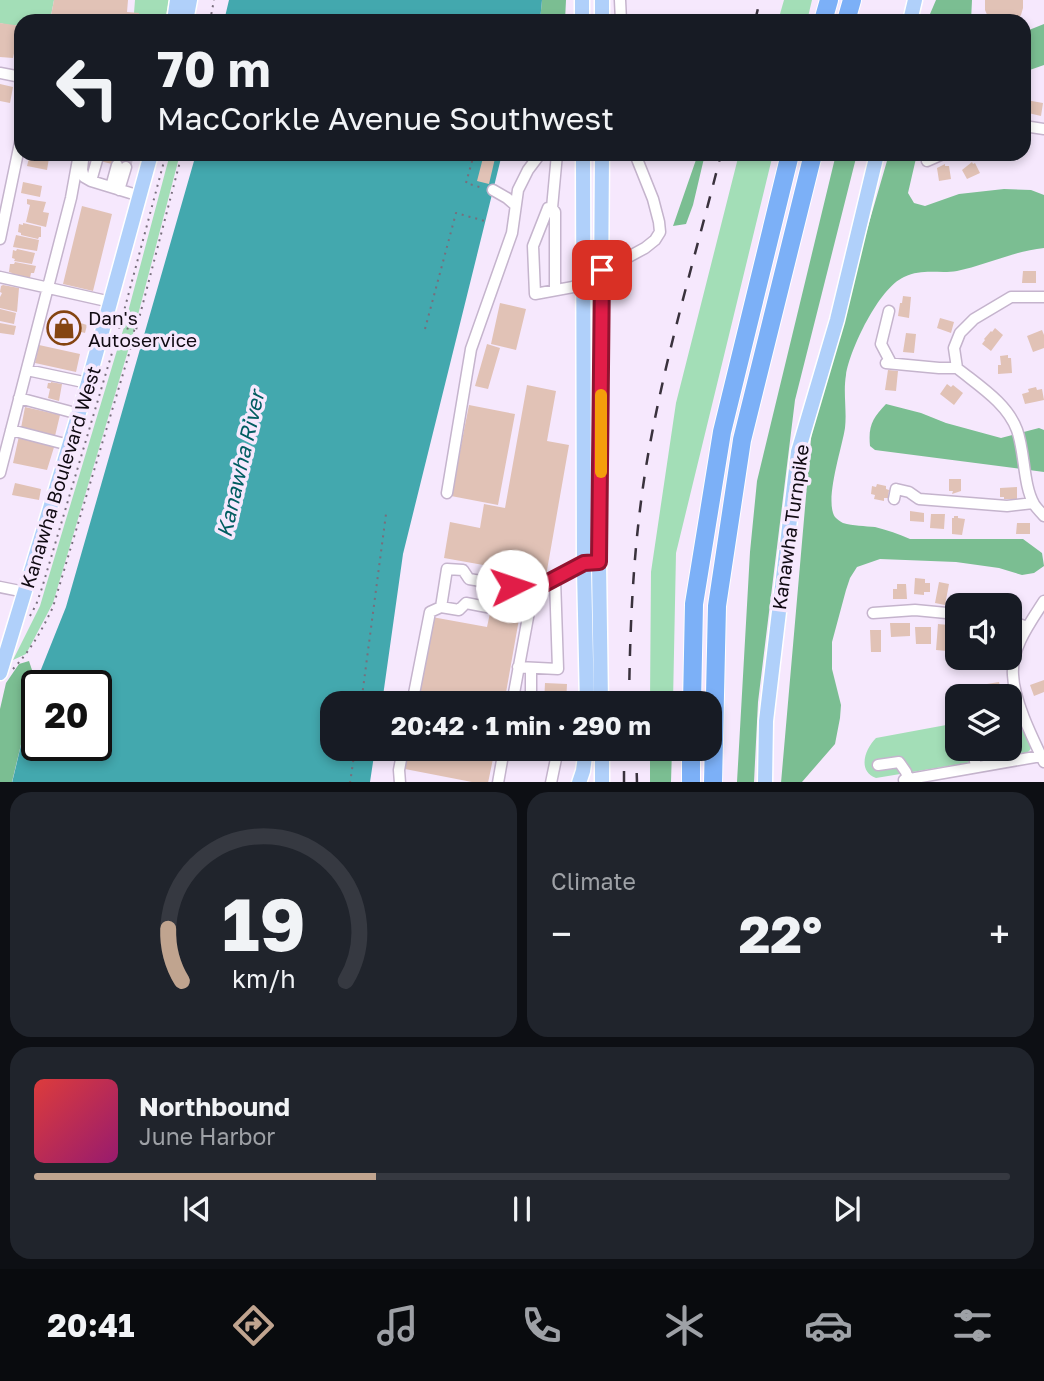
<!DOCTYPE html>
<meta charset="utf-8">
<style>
body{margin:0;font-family:"Golos Text",sans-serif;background:#20242c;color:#f1f3f6;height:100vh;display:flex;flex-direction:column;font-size:26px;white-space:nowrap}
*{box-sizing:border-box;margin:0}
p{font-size:23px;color:#9ea1a6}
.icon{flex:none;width:38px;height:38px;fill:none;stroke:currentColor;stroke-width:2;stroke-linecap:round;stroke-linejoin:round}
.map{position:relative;height:782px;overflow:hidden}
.sheet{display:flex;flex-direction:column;gap:10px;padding:10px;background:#0d0f14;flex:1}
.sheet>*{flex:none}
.banner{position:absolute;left:14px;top:14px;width:1017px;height:147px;border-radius:21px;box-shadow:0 4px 10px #0003;background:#171b24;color:#f1f3f6;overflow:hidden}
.tools{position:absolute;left:945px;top:593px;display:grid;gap:14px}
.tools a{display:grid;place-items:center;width:77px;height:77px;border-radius:14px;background:#171b24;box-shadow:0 4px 10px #0003;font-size:35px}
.speed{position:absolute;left:21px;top:670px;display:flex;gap:14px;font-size:35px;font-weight:700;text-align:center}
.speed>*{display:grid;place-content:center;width:91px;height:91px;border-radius:50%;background:#171b24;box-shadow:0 4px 10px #0003;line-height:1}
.speed .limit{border:4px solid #111;border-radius:10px;background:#fff;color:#111}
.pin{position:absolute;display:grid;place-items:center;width:60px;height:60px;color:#fff;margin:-30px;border-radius:14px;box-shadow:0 4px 10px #0006}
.me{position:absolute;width:77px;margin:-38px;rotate:86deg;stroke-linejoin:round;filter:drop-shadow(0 0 5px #0008)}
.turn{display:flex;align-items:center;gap:24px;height:147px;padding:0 28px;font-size:32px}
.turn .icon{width:91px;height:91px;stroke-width:2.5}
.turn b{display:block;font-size:49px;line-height:60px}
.big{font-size:52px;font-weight:700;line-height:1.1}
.sheet .tile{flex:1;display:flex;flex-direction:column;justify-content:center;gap:10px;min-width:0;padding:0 24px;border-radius:21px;background:#20242c}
.sheet .dial{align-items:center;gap:0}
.dial svg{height:182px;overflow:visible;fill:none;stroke:#363941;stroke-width:7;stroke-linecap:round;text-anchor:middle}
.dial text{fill:#f1f3f6;stroke:none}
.song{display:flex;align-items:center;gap:21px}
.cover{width:84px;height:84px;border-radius:10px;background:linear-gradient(135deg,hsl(0 70% 55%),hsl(320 70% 35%))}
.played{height:7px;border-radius:4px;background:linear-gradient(90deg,#c0a48f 35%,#363941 35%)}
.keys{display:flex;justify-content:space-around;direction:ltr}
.heat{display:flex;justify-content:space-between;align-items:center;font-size:38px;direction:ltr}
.sheet .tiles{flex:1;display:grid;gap:10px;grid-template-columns:1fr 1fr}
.tile:last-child{grid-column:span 2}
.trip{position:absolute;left:320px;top:691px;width:402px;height:70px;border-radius:21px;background:#171b24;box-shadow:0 4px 10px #0003;font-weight:700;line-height:70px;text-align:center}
.tabs{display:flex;height:112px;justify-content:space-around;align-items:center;background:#090b0e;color:#9ea1a6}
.tabs .icon{width:49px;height:49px}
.tabs .selected{color:#c0a48f}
.tabs b{font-size:32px;color:#f1f3f6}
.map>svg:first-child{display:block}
</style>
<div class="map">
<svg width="1044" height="783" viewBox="0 0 1044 783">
<rect width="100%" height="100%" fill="#f6e8fd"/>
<path fill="#a3deb7" d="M 0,0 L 54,0 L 50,21 L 21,21 L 21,26 L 15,25 L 15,27 L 0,23 Z
M 135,0 L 169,0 L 165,21 L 139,21 L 139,13 L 134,13 Z
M 784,0 L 812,0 L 807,21 L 778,21 Z
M 170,154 L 180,154 L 133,334 L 53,603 L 26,654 L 13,660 L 40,606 L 45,589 L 124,327 Z
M 739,154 L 773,154 L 676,553 L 673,702 L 650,701 L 651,572 L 676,403 Z
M 1010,713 L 1013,713 L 1032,745 L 1030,750 L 1027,753 L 876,778 C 857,771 865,749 876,738 L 957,723 L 957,749 L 1010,749 Z"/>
<path fill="#7bbe92" d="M 542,0 L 566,0 L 565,21 L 540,21 Z
M 936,0 L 972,0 L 971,21 L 927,21 Z
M 1044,24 L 1044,65 L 1024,72 L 1024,32 Z
M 698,154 L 705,154 L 693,205 L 686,224 L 673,226 Z
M 836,154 L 857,154 L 795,400 L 758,702 L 754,782 L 737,782 L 750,552 L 757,481 Z
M 889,154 L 917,154 L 908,193 L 914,203 L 925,206 L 959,194 L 1004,189 L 1031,190 L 1044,195 L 1044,248 C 1014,251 986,265 957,271 C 939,274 923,268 904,277 C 879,288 850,349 846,375 C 843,392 847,411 845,428 C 842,448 824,501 835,517 C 837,519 841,522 843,523 C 853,526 865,526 875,527 C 887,530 899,534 910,539 L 1023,539 L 1042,553 L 1044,566 L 1034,573 L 1022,575 L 999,568 L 956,562 L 880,559 L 857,567 L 850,578 L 846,590 L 832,642 L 832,669 L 841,705 L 840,718 L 835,744 L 802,782 L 781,783 L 813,416 Z
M 886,404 L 921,413 L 946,423 L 1001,438 L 1039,428 L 1044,430 L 1044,472 L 875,450 L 870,446 C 868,425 873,418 886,404 Z
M 29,661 L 36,682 L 12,782 L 0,783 L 0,709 L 6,683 L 19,664 Z
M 650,749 L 672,749 L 671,782 L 650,782 Z"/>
<path fill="#43a8ae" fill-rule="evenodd" d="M 229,0 L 542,0 L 540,21 L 224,21 Z
M 196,154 L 502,154 L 403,554 L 382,703 L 332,704 L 332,749 L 375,749 L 370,782 L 12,783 L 36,682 L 66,607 ZM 37,686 L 96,686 L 96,746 L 37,746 Z"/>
<path fill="#e1c2b6" d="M 54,0 L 128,0 L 127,12 L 139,13 L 139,21 L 50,21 Z
M 985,0 L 1023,0 L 1023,8 L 1021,15 L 1016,21 L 992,21 L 988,17 L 985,10 Z
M 0,23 L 21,26 L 21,50 L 15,49 L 13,58 L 0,57 Z
M 0,84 L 13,87 L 10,103 L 0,101 Z
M 1026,100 L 1043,103 L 1041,116 L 1024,112 Z
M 88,154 L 133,154 L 129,168 L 87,158 Z
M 484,154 L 496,154 L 489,184 L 477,181 Z
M 32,155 L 49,158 L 47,170 L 27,166 L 29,158 L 31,158 Z
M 972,162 L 973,164 L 975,163 L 980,173 L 967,179 L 962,170 Z
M 945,164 L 945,166 L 949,166 L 951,179 L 939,181 L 937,168 Z
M 23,182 L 42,186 L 40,197 L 21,193 Z
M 27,199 L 46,202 L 43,212 L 49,213 L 46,227 L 26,222 L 30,205 L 27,204 Z
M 82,206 L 112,214 L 93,291 L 63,284 Z
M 23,223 L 41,227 L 41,237 L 39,237 L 38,239 L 21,235 L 21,233 L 18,232 L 19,224 L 23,225 Z
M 16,235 L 39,240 L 37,251 L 13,247 Z
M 17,249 L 35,253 L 32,264 L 14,261 L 15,259 L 12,258 L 13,250 L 16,251 Z
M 15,262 L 36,266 L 34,273 L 31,273 L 30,278 L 12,275 L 12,273 L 9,272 L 10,264 L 14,264 Z
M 1023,271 L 1036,271 L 1036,283 L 1022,283 Z
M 3,285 L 19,288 L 17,312 L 0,308 L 0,297 L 2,293 L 0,292 L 1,286 Z
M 903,296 L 911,297 L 909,318 L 898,316 L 900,303 L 902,303 Z
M 500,303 L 526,309 L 516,350 L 491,344 Z
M 0,309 L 16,313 L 14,324 L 0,321 Z
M 61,317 L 87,325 L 85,333 L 70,329 L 66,345 L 53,341 Z
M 940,318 L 954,322 L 951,333 L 937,328 Z
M 0,323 L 16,326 L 14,335 L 0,333 Z
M 995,328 L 1003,335 L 991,351 L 982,344 L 985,340 L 984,339 L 991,331 L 992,332 Z
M 1042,330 L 1044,335 L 1044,348 L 1033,352 L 1027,336 Z
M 906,333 L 916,334 L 914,353 L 903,352 Z
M 487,344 L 500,348 L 488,389 L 475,386 Z
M 39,345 L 80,354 L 76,372 L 35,363 Z
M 1008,355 L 1008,358 L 1011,358 L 1012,373 L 998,374 L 998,365 L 1001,365 L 1000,356 Z
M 888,370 L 898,371 L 896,391 L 885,390 Z
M 51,382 L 62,384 L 59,401 L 48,398 L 50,389 L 47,388 L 48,383 L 51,383 Z
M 947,384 L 951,387 L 953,385 L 963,393 L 954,405 L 940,394 Z
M 527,385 L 556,391 L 547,441 L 569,445 L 546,576 L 444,558 L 450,522 L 480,528 L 484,504 L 505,508 Z
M 1036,387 L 1037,390 L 1042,389 L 1044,400 L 1025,404 L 1022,394 L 1029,392 L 1028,389 Z
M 469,405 L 515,414 L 498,505 L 451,496 Z
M 25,407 L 60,415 L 55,436 L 21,428 Z
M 19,436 L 55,444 L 47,470 L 13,463 Z
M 949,479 L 961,479 L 961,491 L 952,494 L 953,491 L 949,491 Z
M 15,483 L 41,489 L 39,500 L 12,495 Z
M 877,484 L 886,486 L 886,489 L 889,490 L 888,498 L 884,498 L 884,501 L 874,499 L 875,495 L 871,494 L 872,486 L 876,487 Z
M 1017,487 L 1017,499 L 1004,499 L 1004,497 L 1000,497 L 1000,488 Z
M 910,511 L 924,513 L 924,522 L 910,521 Z
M 931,514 L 945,514 L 944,529 L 930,528 Z
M 954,516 L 958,516 L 958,518 L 965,519 L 962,535 L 952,534 L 952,518 L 954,518 Z
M 1017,523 L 1030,523 L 1030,534 L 1016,534 Z
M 915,578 L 925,579 L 925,583 L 930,583 L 930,592 L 924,592 L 924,595 L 914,594 Z
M 939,582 L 949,584 L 945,605 L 935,603 Z
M 897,584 L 906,584 L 907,599 L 893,599 L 893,589 L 897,589 Z
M 490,613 L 519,619 L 504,704 L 417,704 L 432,617 L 487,627 Z
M 890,623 L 910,623 L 910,636 L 891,637 Z
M 938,624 L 949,625 L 947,651 L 936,650 Z
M 915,627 L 931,627 L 931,644 L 916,644 Z
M 870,630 L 881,630 L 881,652 L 871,652 Z
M 1044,680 L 1044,692 L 1034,696 L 1030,685 Z
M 999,682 L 1002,695 L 990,696 L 987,684 Z
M 545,683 L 567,684 L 566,704 L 544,704 Z
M 957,748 L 967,749 L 968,755 L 950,758 L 949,749 Z
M 408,749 L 495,749 L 488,783 L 477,783 L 405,769 Z"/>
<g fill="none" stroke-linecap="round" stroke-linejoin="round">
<path stroke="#d4c7da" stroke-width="10" stroke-dasharray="10 5" stroke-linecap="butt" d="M 126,167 L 129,154"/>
<defs>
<path id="minor" d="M 620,0 L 621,21
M 0,73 L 21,77
M 1024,126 L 1044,129
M 83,160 L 82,170 L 84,177 L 91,181 L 140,196
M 927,161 L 943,154
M 91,181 L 97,160
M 111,187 L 117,165
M 119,190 L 126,167
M 493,190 L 507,198 L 515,205
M 552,208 L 557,154
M 0,239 L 21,138
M 0,277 L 111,302
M 555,290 L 555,212 L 552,208 L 548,208 L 533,246 L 535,294 L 573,287 L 645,248 L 655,240 L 660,232 L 659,222 L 653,199 L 635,154
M 1044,297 L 1011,297 L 974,319 L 960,333 L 954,348 L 957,368 C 979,386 1007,403 1017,430 C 1025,452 1023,485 1034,504 C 1036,508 1041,512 1044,516
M 889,311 L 881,344 L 891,363
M 886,363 L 939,368 L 957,368
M 27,370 L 88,383
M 19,398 L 79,414
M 11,430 L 69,445
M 0,473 L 71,198 L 79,154
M 447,493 L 471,349 L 512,233 L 518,190 L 528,170 L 540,154
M 894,499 L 896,489 L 909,492 L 919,499 L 1007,506 L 1033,503
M 0,587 L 25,592
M 1044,601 C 1030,623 1011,648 1013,675 C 1014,701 1033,739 1044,762
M 873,613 L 915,610 L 957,614
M 528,615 L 466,603 L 459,610 L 441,607 L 447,569 L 463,570 L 469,579 L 533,590
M 1010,621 L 1027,627
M 518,667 L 558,669 L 555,579
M 412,704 L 430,612 L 441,607
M 512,704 L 533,590 L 584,563 L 590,563
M 531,704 L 531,668
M 973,749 L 976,767
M 878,765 L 899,762 L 906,772 L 908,779
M 904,780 L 1041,756
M 400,783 L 399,770 L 403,749
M 498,783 L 504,749
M 551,783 L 558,749"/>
<path id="major" d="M 582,0 L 582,21
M 174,21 L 177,0
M 186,21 L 190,0
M 602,21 L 602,0
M 910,21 L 915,0
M 583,154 L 584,570 L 587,704
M 0,673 L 88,383 L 151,154
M 601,704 L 599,562 L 602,154
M 602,749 L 602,783
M 579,783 L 583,771 L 586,749
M 765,783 L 766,721 L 798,452 L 837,320 L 877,154"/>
<path id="highway" d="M 823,21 L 829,0
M 846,21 L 852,0
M 692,704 L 694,604 L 722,432 L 790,154
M 691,783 L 691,749
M 713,783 L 717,606 L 742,440 L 813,154"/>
</defs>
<use href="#minor" stroke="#c5b4cd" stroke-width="13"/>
<use href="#major" stroke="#fff" stroke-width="17"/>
<use href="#highway" stroke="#fff" stroke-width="20"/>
<path stroke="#786e7c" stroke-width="2" stroke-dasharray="2 5" stroke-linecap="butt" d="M 210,21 L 214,0
M 474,154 L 466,183 L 483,188
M 120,326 L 135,331
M 425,329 L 456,213 L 485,221
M 30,616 L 36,605 L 42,588 L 120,326 L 166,154
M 13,669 C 31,650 42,630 53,607 L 135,334 L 182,154
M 361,704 L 386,514
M 350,783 L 355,749"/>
<use href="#minor" stroke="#fff" stroke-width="10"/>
<use href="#major" stroke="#b0d0fa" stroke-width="14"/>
<use href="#highway" stroke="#7cb0f7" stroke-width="18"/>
<path stroke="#3a323d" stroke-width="2.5" stroke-dasharray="12 12" stroke-linecap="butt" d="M 755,21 L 760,0
M 629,704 C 630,616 634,530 650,444 C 668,346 697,250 721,154
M 636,749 L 637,783
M 624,783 L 624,749"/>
</g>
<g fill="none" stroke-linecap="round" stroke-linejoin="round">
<defs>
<path id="route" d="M 512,586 L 533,590 L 584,563 L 599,562 L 602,270"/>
</defs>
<use href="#route" stroke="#92132f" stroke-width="18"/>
<use href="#route" stroke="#e11d48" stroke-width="12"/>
<path stroke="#f59e0b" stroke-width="12" d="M 601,472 L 601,395"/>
</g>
<defs>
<symbol id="shop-ring" viewBox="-11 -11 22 22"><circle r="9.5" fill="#f6e8fd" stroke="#854411" stroke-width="1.5"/><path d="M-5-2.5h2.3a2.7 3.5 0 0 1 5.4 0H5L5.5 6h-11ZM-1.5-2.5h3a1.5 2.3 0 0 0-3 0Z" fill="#854411"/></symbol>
</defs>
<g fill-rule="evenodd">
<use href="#shop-ring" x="45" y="309" width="38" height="38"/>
</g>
<g text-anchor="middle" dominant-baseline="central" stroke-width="7" stroke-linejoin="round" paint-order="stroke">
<g font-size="19" fill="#100a12" stroke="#f6e8fd" text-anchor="start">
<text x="88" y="317">Dan's<tspan x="88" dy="22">Autoservice</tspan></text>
</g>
<g font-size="19" fill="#100a12" stroke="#f6e8fd">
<text transform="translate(60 477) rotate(-73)">Kanawha Boulevard West</text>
<text transform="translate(790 527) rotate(-82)">Kanawha Turnpike</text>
</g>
<g font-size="21" font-style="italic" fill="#005c60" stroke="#f6e8fd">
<text transform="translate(240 464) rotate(-77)">Kanawha River</text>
</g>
</g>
</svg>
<div class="tools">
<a><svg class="icon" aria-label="sound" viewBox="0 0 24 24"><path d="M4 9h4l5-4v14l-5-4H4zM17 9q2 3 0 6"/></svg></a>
<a><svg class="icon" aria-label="layers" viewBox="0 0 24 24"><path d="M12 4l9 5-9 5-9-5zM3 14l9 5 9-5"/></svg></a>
</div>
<div class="speed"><div class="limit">20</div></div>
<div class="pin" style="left:602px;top:270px;background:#d93025"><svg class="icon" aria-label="arrive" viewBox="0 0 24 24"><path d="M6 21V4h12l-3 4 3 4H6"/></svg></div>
<svg class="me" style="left:512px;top:586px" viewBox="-20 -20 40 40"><circle r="19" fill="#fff"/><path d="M0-13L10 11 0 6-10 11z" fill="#e11d48"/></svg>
<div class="trip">20:42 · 1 min · 290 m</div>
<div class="banner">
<div class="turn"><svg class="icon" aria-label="left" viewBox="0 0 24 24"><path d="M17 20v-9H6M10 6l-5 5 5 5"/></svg><div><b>70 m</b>MacCorkle Avenue Southwest</div></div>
</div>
</div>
<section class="sheet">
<div class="tiles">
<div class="tile dial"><svg viewBox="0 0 100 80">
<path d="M14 69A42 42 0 1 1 86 69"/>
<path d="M14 69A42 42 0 0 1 8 46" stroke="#c0a48f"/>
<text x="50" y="56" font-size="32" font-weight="700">19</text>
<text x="50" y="72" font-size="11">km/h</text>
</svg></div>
<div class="tile"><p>Climate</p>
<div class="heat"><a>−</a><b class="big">22°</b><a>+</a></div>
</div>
<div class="tile">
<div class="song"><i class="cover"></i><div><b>Northbound</b><p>June Harbor</p></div></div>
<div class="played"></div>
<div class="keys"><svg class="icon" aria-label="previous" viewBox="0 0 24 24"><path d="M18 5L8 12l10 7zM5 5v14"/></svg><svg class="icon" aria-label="pause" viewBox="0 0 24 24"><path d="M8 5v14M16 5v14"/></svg><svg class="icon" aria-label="next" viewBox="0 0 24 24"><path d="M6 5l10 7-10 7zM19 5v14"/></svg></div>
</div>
</div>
</section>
<nav class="tabs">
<b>20:41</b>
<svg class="icon selected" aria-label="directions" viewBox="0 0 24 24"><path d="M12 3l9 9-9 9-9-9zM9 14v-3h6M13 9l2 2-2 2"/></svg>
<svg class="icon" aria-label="music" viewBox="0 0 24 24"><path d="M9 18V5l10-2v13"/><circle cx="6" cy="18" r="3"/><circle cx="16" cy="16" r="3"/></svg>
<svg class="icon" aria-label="phone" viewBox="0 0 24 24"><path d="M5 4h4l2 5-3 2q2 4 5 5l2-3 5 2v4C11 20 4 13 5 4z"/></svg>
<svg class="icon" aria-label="climate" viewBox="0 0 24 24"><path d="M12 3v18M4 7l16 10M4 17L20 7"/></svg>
<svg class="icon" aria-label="car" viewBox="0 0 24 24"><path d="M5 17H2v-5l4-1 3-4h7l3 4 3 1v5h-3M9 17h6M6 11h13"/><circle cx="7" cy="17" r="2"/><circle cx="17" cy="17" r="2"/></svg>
<svg class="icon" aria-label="filters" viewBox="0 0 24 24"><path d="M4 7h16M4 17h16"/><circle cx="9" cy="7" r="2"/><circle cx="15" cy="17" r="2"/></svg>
</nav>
